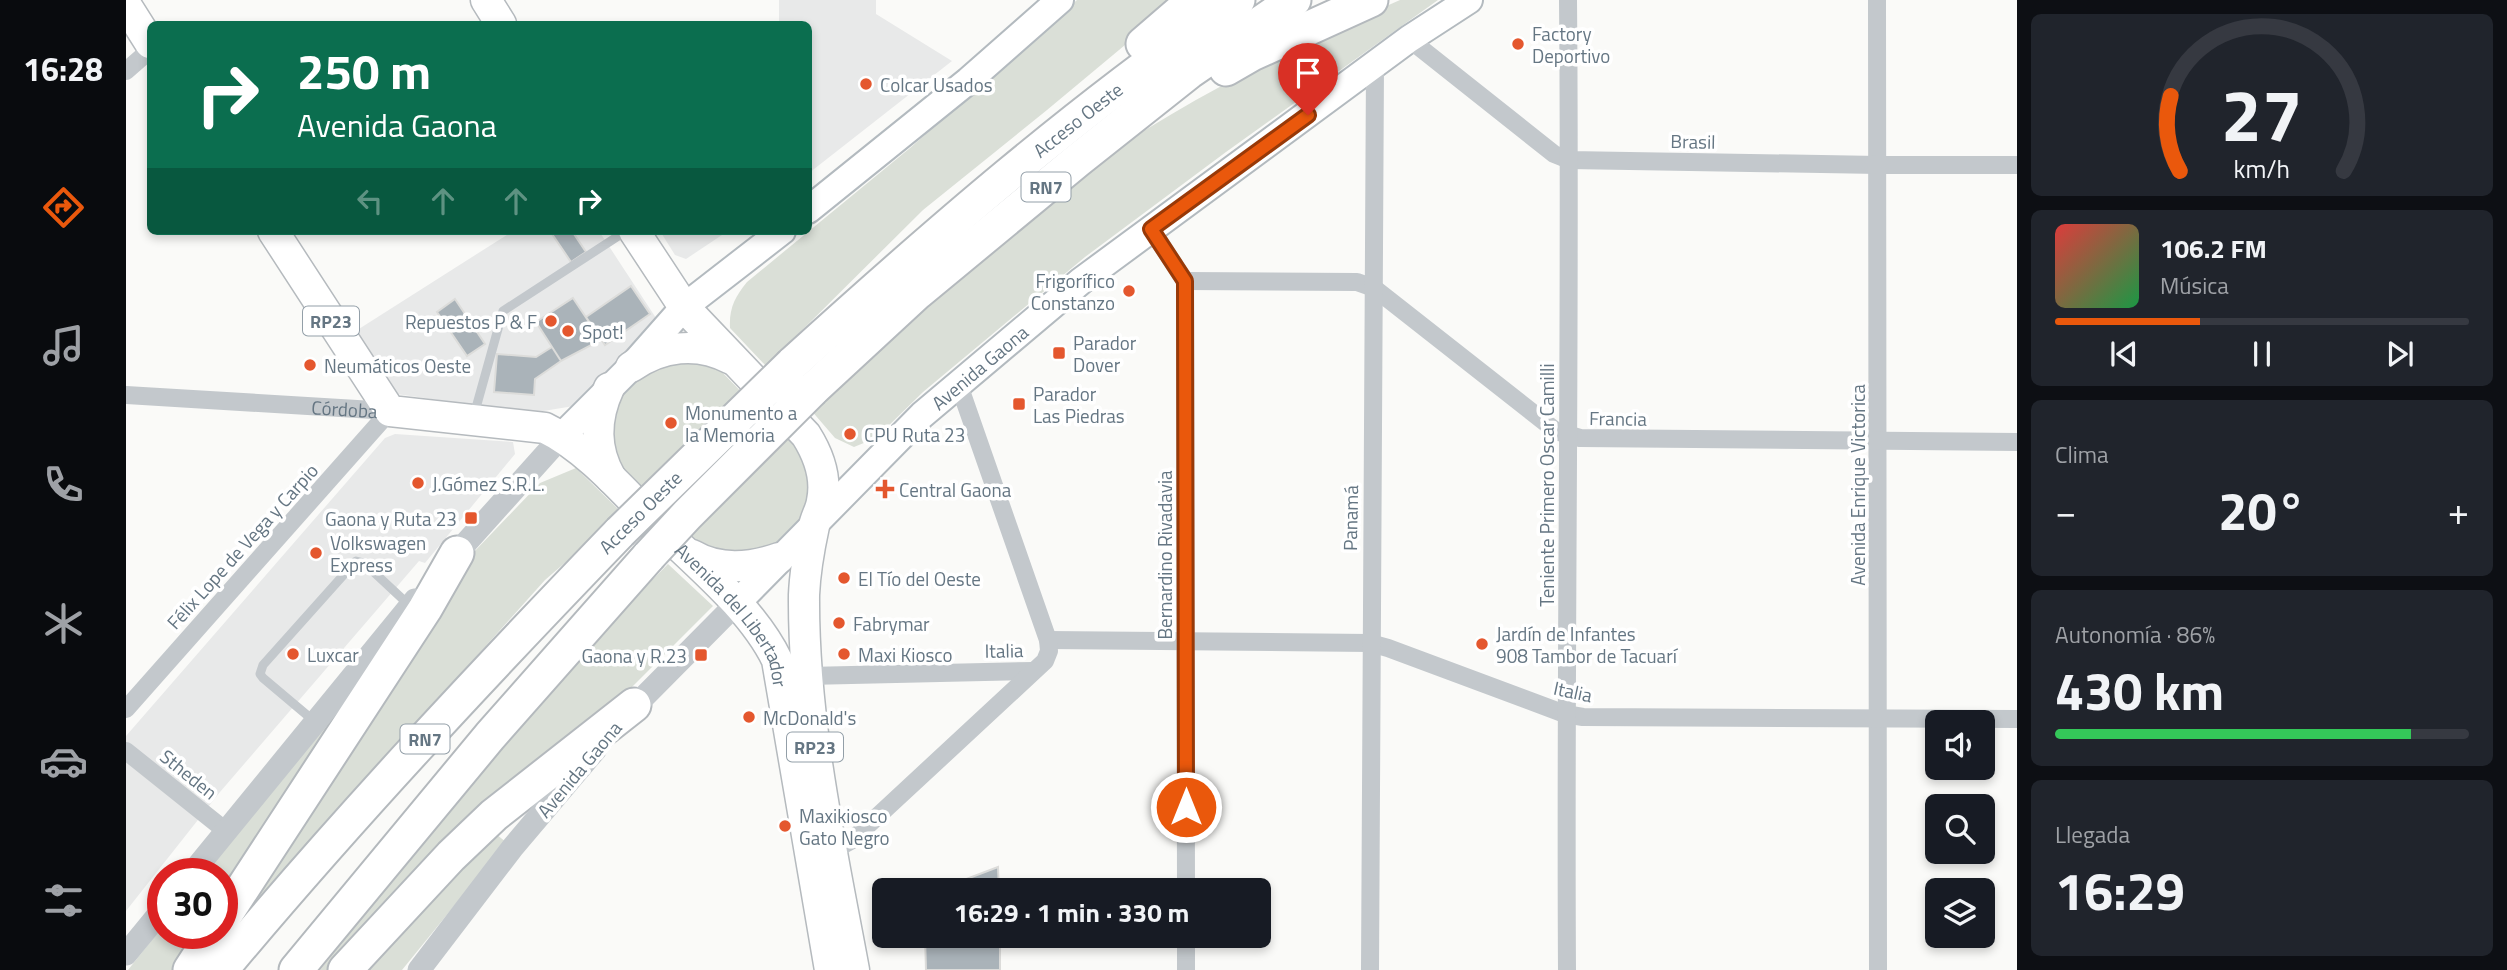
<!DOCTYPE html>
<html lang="es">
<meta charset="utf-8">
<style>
body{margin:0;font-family:"Titillium Web",sans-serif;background:#20242c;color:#f1f3f6;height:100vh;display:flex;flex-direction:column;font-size:26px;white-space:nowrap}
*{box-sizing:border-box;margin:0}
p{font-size:23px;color:#9ea1a6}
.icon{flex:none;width:38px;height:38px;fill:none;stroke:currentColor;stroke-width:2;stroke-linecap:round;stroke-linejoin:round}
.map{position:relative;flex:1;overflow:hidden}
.details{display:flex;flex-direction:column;gap:14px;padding:14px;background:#0d0f14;width:490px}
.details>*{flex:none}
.banner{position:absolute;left:21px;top:21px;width:665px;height:214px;border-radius:10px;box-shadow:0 4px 10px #0003;background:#0b6e4f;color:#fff;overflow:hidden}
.fabs{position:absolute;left:1799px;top:710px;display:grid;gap:14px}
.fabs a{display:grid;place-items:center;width:70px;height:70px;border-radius:10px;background:#171b24;box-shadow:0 4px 10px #0003;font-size:35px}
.speed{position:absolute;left:21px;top:858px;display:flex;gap:14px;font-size:35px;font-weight:700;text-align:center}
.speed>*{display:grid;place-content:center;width:91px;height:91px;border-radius:50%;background:#171b24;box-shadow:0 4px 10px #0003;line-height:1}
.speed .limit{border:10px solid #d22;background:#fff;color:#111}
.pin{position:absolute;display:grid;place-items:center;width:60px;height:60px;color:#fff;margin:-72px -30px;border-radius:50% 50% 50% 0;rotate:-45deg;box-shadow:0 0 7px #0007}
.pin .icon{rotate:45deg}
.me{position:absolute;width:77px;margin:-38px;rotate:0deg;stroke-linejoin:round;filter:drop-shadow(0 0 5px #0008)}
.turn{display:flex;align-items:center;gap:24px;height:147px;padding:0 35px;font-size:32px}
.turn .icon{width:91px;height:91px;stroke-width:2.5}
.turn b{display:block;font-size:49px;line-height:60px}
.lanes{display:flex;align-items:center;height:66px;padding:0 35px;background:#0003;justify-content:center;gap:35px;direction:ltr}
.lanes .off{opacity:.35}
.big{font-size:52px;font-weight:700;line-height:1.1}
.details .tile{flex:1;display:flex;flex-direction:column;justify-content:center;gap:10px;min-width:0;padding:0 24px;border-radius:10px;background:#20242c}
.details .dial{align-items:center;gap:0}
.dial svg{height:182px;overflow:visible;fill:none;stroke:#363941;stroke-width:7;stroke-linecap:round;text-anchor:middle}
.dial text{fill:#f1f3f6;stroke:none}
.song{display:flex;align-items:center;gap:21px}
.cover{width:84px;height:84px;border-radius:10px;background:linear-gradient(135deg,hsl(0 70% 55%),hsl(140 70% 35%))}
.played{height:7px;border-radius:4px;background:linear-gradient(90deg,#ea580c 35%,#363941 35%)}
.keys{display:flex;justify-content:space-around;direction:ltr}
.heat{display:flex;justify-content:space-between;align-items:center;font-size:38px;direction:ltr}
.charge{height:10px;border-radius:5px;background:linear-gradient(90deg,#34c759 86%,#363941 0)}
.trip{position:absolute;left:746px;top:878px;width:399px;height:70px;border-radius:10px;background:#171b24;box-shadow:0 4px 10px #0003;font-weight:700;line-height:70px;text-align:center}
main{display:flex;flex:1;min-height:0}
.tabs{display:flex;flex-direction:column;width:126px;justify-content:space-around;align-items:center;background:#090b0e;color:#9ea1a6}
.tabs .icon{width:49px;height:49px}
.tabs .on{color:#ea580c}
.tabs b{font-size:32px;color:#f1f3f6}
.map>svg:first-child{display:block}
</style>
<main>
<nav class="tabs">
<b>16:28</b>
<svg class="icon on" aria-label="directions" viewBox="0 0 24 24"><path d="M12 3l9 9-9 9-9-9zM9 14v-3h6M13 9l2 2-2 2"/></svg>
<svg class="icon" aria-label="music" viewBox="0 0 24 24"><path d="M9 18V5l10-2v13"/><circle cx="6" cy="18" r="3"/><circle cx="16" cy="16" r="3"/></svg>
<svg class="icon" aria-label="phone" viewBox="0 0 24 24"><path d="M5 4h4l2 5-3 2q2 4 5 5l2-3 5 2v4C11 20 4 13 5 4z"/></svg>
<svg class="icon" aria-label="climate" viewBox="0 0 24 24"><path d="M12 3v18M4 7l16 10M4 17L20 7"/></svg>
<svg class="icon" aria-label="car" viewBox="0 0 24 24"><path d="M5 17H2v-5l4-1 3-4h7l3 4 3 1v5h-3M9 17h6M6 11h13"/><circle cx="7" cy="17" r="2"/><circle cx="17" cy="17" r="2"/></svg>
<svg class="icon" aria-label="filters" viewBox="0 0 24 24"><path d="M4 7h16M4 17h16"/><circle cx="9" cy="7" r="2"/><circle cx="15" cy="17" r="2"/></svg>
</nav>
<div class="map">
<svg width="1891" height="970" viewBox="0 0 1891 970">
<rect width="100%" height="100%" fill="#fafaf8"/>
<path fill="#e8e9e9" d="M 653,0 L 750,0 L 750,14 L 826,61 L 683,173 L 682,24 L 653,24 Z
M 387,231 L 473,231 L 530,318 L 448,406 L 405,413 L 263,393 L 225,334 Z
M 534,231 L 602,231 L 560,259 L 549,255 Z
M 269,434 L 387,442 L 389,454 L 299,563 L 293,561 L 94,792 L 0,911 L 0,736 L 259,438 Z"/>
<path fill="#dadfd7" d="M 951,0 L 1053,0 L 921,110 L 797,210 L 640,366 L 604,328 C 603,308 609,297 621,282 L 784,148 Z
M 1274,0 L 1312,0 L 1100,152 L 959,257 L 797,392 L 750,438 L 728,447 L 709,438 L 684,409 L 949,177 C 1049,105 1161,49 1274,0 Z
M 545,356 L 565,357 L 593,369 L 672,450 L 682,471 L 682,498 L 673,522 L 651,550 L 580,557 L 480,455 L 493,385 Z
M 450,468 L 493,510 L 478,529 L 419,580 L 103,932 L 346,554 L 414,483 Z
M 542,564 L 587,606 L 476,717 L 209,970 L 194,970 L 358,765 L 467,640 Z
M 255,654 L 96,907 L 96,873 L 79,873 Z
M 366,831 L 380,842 L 276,970 L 231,970 Z
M 37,926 L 37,933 L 78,933 L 53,970 L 2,970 Z"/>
<path fill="#aab3b9" stroke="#dcdcda" stroke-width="2" d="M 424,231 L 446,231 L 460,252 L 445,262 Z
M 505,286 L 524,314 L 479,345 L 460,317 Z
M 447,298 L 475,340 L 435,361 L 410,322 Z
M 329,299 L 359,344 L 341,356 L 311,312 Z
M 426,347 L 435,361 L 409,379 L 408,395 L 368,392 L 371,354 L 410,357 Z
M 872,867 L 873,891 L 809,891 Z
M 799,936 L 874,936 L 874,970 L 800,970 Z"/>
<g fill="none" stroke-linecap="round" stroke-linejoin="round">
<defs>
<g id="secondary">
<path d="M 682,210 L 842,81 L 934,0"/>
<path d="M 436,436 L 505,367 L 558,307 L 656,231"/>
<path id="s2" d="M 610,604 L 796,415 L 955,281 L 1283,39 L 1343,0"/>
</g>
<g id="primary">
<path d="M 360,0 L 375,24"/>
<path d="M 0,5 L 24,43"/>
<path id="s3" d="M 147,231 L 264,411 L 419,428 C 461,448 500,494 533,527 C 573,566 627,610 651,660 L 704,970"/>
<path d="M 508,231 L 558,307 L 680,435 C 692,454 701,477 696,501 C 695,509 690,517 688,526 C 683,549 679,571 678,595 C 677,721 705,846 728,970"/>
<path d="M 505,367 C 535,346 571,341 605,359"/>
<path d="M 483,388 C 469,418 468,449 485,478"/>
<path d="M 566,555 C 593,571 624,568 653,558"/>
</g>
<g id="motorway">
<path d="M 1017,44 L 1068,0"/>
<path d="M 1100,69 L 1126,54 L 1245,0"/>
<path id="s4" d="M 666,364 C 808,235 953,109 1112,0"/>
<path d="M 686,390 L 791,293 L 952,160 L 1063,72 L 1168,0"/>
<path d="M 96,920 L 299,609 L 331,553"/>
<path d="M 64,970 L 88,933"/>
<path d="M 95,970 C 222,818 357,674 494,532"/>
<path d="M 170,970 L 364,736 L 523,556"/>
<path d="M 219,970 L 325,856 L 368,815 L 508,705"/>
</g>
</defs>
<use href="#secondary" stroke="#b3babf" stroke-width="30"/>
<use href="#primary" stroke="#b5babe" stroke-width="33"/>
<use href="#motorway" stroke="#b4b9bd" stroke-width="37"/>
<path stroke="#c3c8cc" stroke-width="9" d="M 348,415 L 377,311 L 500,231
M 188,721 L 137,678 L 134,674 L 137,665 L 230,561 L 238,563 L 283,605"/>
<g stroke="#c3c8cc" stroke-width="18">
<path d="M 1751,0 L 1752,970"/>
<path d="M 1283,39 L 1428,154 L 1443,160 L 1753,165 L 1891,165"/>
<path d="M 0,71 L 24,50"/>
<path d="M 1025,229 L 1059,281 L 1060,891"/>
<path d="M 1059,281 L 1231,282 L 1248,288 L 1430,431 L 1454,438 L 1891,442"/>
<path id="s1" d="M 0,395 L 264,411"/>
<path d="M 922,640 L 1244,643 L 1262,648 L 1439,714 L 1457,717 L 1891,719"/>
<path d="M 681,676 L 907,671"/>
<path d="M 0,709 L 264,411"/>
<path d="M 0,751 L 100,831"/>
<path d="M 706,851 L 726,840 L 919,661 L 923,651 L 922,640 L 833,385"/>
<path d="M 1060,936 L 1060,970"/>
<path d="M 1244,970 L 1249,66"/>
<path d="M 1441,970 C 1439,647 1445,323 1442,0"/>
</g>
<path stroke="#c3c8cc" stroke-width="23" d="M 321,564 L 436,436
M 500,715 L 610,604
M 66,873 L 289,600
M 0,954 L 37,909
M 293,970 L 387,847 L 470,749"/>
<use href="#secondary" stroke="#fff" stroke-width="26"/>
<use href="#primary" stroke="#fff" stroke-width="30"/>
<use href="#motorway" stroke="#fff" stroke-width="33"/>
<defs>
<path id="motorway-bridge" d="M 494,532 L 666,364
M 523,556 L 561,515 L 686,390"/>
</defs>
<use href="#motorway-bridge" stroke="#b4b9bd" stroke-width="37" stroke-linecap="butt"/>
<use href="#motorway-bridge" stroke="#fff" stroke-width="33"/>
</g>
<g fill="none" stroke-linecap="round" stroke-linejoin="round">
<defs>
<path id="route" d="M 1060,807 L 1059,281 L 1025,229 L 1182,115"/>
</defs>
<use href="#route" stroke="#983908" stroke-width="18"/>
<use href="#route" stroke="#ea580c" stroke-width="12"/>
</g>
<g fill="#e4572e" stroke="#fff" stroke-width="2.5">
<circle cx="1392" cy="44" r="7"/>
<circle cx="740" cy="84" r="7"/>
<circle cx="1003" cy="291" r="7"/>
<circle cx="425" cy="321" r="7"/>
<circle cx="442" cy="331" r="7"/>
<rect x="926" y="346" width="14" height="14" rx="3.5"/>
<circle cx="184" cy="365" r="7"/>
<rect x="886" y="397" width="14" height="14" rx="3.5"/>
<circle cx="545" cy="423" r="7"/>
<circle cx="724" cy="434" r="7"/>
<circle cx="292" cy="483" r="7"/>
<path d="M755.5 478.5h7v7h7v7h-7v7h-7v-7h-7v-7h7z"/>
<rect x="338" y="511" width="14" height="14" rx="3.5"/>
<circle cx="190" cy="553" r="7"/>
<circle cx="718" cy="578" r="7"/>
<circle cx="713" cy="623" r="7"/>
<circle cx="1356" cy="644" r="7"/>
<circle cx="167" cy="654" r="7"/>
<circle cx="718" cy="654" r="7"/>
<rect x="568" y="648" width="14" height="14" rx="3.5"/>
<circle cx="623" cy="717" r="7"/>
<circle cx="659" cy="826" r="7"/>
</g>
<g text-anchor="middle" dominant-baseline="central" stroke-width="7" stroke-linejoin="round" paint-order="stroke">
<g fill="#fff" stroke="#939fa8" stroke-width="2">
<rect x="895.5" y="172.5" width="49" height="29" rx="5"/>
<rect x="177" y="306.5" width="56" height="29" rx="5"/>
<rect x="274.5" y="724.5" width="49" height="29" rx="5"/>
<rect x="661" y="732.5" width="56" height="29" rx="5"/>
</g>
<g font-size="18" font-weight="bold" fill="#657683">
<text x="920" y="187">RN7</text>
<text x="205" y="321">RP23</text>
<text x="299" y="739">RN7</text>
<text x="689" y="747">RP23</text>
</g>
<g font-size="19" fill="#657683" stroke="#fff" text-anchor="start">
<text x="1406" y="33">Factory<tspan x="1406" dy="22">Deportivo</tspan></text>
<text x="754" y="84">Colcar Usados</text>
<text x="989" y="280" text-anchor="end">Frigorífico<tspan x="989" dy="22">Constanzo</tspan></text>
<text x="411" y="321" text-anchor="end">Repuestos P &amp; F</text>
<text x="456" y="331">Spot!</text>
<text x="947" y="342">Parador<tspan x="947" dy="22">Dover</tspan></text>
<text x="198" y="365">Neumáticos Oeste</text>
<text x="907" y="393">Parador<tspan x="907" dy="22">Las Piedras</tspan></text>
<text x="559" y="412">Monumento a<tspan x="559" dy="22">la Memoria</tspan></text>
<text x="738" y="434">CPU Ruta 23</text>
<text x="306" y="483">J.Gómez S.R.L.</text>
<text x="773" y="489">Central Gaona</text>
<text x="331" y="518" text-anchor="end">Gaona y Ruta 23</text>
<text x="204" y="542">Volkswagen<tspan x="204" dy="22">Express</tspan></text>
<text x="732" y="578">El Tío del Oeste</text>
<text x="727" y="623">Fabrymar</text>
<text x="1370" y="633">Jardín de Infantes<tspan x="1370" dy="22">908 Tambor de Tacuarí</tspan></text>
<text x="181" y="654">Luxcar</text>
<text x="732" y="654">Maxi Kiosco</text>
<text x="561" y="655" text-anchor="end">Gaona y R.23</text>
<text x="637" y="717">McDonald's</text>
<text x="673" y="815">Maxikiosco<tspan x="673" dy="22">Gato Negro</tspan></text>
</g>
<g font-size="19" fill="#657683" stroke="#fff">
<text stroke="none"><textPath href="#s4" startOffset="376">Acceso Oeste</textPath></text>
<text transform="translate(1567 141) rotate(1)">Brasil</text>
<text stroke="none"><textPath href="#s2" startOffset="340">Avenida Gaona</textPath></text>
<text stroke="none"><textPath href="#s1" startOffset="219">Córdoba</textPath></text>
<text transform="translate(1492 418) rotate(1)">Francia</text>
<text transform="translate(1420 485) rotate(-90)">Teniente Primero Oscar Camilli</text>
<text transform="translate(1731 485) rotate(-90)">Avenida Enrique Victorica</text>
<text transform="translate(514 512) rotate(-45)">Acceso Oeste</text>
<text transform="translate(1224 518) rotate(-89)">Panamá</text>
<text transform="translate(116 546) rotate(-48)">Félix Lope de Vega y Carpio</text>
<text transform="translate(1038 555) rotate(-90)">Bernardino Rivadavia</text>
<text stroke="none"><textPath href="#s3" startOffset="639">Avenida del Libertador</textPath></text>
<text transform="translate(878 650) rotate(-1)">Italia</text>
<text transform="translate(1447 691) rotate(12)">Italia</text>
<text transform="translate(453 769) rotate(-50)">Avenida Gaona</text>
<text transform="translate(63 774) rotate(39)">Stheden</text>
</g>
</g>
</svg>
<div class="fabs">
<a><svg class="icon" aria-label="sound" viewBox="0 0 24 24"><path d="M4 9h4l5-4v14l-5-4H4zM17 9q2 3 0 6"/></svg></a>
<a><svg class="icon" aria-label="search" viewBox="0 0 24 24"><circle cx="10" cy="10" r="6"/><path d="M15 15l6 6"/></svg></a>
<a><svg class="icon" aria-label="layers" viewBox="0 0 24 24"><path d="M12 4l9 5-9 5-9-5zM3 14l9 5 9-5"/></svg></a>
</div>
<div class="speed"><div class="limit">30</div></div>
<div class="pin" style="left:1182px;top:115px;background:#d93025"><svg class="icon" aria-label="arrive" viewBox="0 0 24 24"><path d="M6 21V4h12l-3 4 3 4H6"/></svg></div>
<svg class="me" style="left:1060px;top:807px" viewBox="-20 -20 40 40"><circle r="17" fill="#ea580c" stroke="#fff" stroke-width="3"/><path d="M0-11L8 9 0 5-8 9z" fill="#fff"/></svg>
<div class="trip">16:29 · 1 min · 330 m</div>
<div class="banner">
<div class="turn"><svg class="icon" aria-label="right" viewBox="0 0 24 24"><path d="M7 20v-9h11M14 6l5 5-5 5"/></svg><div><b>250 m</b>Avenida Gaona</div></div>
<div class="lanes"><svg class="icon off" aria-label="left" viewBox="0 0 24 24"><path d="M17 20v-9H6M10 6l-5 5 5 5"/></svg><svg class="icon off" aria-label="ahead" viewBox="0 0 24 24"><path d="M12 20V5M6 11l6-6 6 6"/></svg><svg class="icon off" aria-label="ahead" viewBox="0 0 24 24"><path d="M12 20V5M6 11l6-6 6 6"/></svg><svg class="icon" aria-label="right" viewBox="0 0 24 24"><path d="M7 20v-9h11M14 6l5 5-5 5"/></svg></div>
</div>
</div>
<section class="details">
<div class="tile dial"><svg viewBox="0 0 100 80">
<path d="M14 69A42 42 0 1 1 86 69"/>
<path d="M14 69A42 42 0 0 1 10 36" stroke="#ea580c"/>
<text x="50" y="56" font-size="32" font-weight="700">27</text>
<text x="50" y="72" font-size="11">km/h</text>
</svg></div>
<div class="tile">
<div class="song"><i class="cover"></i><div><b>106.2 FM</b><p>Música</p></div></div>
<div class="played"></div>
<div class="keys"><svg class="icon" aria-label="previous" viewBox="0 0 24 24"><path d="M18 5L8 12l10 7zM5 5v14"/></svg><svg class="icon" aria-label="pause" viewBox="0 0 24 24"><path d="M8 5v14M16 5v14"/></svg><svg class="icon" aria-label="next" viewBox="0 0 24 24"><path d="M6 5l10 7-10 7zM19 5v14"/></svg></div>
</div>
<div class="tile"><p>Clima</p>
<div class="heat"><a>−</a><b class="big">20°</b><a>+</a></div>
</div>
<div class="tile"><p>Autonomía · 86%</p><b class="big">430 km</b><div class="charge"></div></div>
<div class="tile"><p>Llegada</p><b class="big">16:29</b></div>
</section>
</main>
